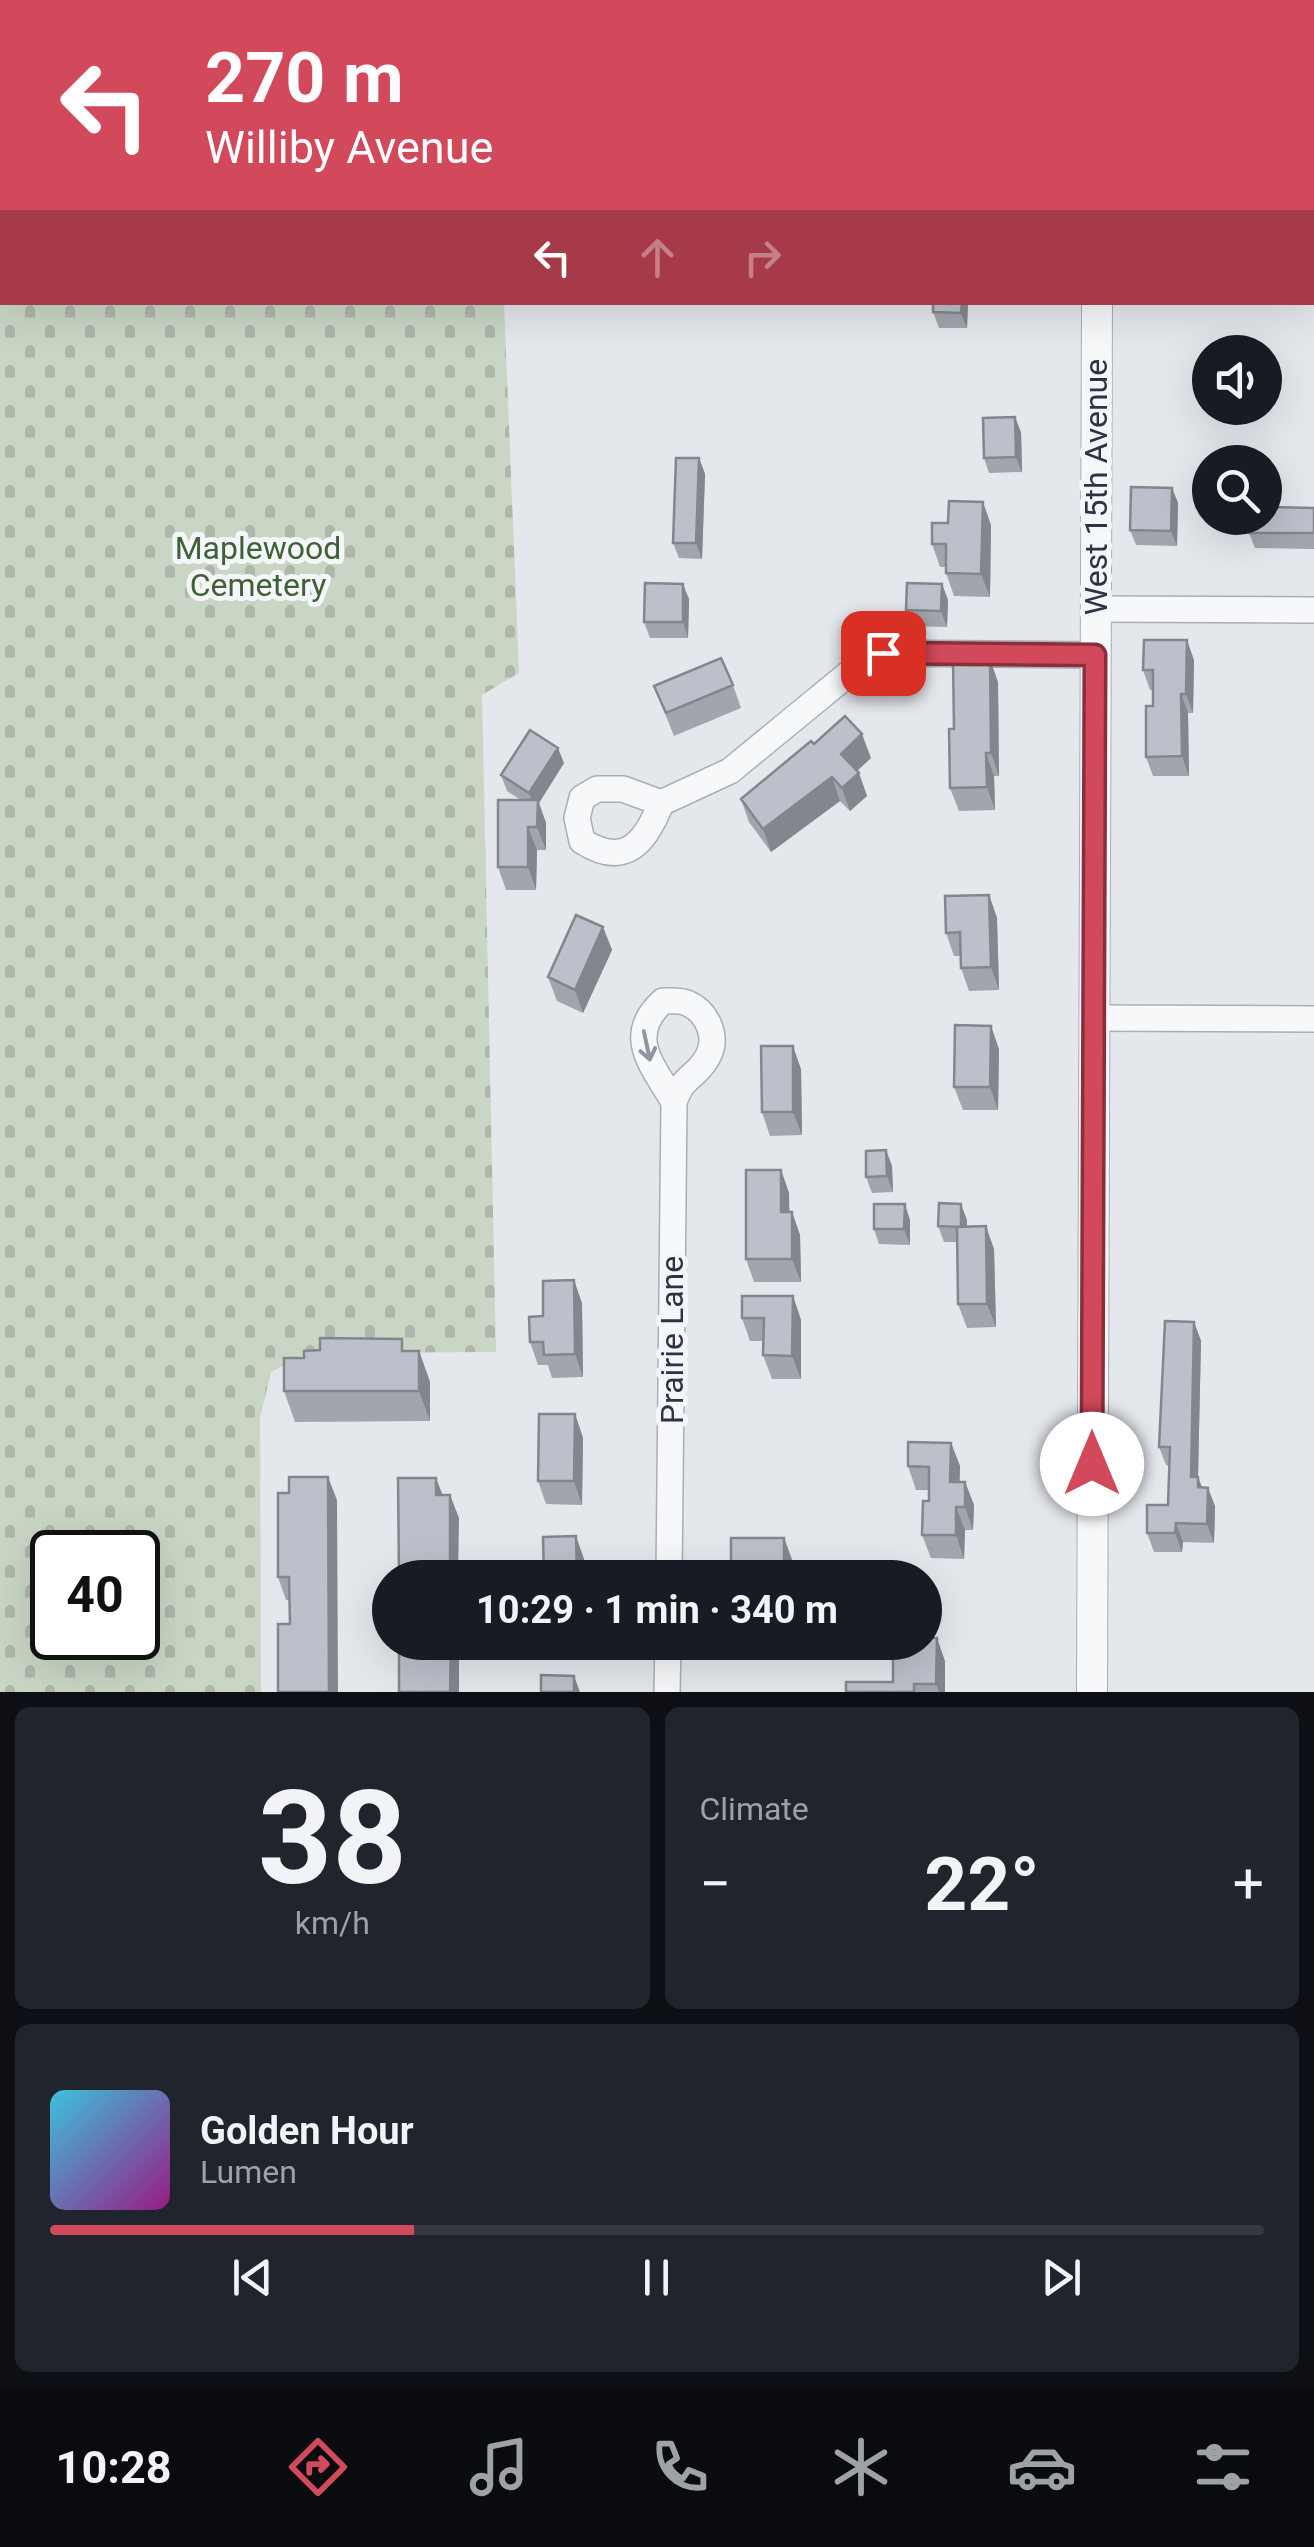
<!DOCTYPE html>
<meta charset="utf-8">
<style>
body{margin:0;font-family:Roboto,sans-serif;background:#20242c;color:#f1f3f6;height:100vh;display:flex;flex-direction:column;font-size:38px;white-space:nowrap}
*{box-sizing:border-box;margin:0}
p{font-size:32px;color:#9ea1a6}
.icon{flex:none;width:55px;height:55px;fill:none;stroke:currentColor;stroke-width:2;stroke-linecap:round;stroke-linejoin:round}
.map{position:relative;height:1692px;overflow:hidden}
.details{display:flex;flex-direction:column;gap:15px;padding:15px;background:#0d0f14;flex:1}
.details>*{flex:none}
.hud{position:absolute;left:0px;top:0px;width:1315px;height:305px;box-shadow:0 10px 40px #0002;background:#d1495b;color:#fff;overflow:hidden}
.controls{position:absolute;left:1192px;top:335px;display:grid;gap:20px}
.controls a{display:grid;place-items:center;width:90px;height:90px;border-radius:50%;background:#171b24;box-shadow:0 10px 40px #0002;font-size:50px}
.speed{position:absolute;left:30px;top:1530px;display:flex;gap:20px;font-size:50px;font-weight:700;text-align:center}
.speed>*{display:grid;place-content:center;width:130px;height:130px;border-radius:50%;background:#171b24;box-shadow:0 10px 40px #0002;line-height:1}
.speed .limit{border:5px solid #111;border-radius:15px;background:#fff;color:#111}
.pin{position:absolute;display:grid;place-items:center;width:85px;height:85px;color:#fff;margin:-42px;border-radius:20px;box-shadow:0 5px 15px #0006}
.me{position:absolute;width:110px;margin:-55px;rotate:0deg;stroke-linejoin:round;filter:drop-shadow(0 0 8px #0008)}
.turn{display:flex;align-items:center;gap:35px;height:210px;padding:0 40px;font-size:45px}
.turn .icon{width:130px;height:130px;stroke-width:2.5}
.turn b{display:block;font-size:70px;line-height:85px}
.lanes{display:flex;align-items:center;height:95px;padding:0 40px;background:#0003;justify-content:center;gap:50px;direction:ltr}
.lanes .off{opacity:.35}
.big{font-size:75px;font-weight:700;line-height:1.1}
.details .widget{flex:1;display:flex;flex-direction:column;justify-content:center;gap:15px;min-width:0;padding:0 35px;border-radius:15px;background:#20242c}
.details .dial{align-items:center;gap:0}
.dial b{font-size:130px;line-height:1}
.song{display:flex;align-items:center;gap:30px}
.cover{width:120px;height:120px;border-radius:15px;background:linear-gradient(135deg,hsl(190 70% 55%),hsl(310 70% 35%))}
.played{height:10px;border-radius:5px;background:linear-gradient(90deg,#d1495b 30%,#363941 30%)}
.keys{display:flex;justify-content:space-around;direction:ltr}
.heat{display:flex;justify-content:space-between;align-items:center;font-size:55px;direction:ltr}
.details .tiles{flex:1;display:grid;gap:15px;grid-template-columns:1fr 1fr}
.widget:last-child{grid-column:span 2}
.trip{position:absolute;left:372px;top:1560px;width:570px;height:100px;border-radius:50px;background:#171b24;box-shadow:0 10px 40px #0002;font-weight:700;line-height:100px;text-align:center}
.menu{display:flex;height:160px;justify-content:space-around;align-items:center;background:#090b0e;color:#9ea1a6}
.menu .icon{width:70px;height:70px}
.menu .on{color:#d1495b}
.menu b{font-size:45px;color:#f1f3f6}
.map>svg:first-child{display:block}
</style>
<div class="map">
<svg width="1314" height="1692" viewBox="0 0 1314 1692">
<defs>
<pattern id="cemetery-stones" width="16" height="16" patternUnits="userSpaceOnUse" patternTransform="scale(2.5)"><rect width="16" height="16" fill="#c9d6c5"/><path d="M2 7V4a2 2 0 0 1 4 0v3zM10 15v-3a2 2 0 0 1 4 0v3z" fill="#adb8ab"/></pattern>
</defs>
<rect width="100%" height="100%" fill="#e4e7ec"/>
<path fill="url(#cemetery-stones)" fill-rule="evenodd" d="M 0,0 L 461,0 L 2,2 L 2,302 L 504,303 L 519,673 L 482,695 L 496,1352 L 307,1353 L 271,1372 L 260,1418 L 261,1692 L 0,1692 ZM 52,1552 L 138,1552 L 138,1638 L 52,1638 Z"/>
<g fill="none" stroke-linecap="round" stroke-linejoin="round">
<defs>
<path id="minor" d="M 1312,176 L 1314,176
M 1096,609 L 1314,610
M 597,789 L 623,789 L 661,803 C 646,842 625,869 582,841 L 577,818 L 582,798 Z
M 661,803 L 730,771 L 847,675 L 883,653 L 1095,655
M 1093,1018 L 1314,1019
M 669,1578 L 674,1102 C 684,1074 695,1079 707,1058 C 719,1038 708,1012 687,1003 C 681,1000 670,1001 663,1001 C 624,1036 653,1066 674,1102
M 667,1692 L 668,1642"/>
<path id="tertiary" d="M 1099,2 L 1099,0
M 1092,1692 L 1097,302"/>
</defs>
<use href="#minor" stroke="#a9aeb7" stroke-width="28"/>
<use href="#tertiary" stroke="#a9aeb7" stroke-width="32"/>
<use href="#minor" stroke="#f7f8fa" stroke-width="25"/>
<use href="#tertiary" stroke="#f7f8fa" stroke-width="30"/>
</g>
<path fill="#a1a5ae" d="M 933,302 L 968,302 L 967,328 L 939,328 L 933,312 Z
M 1021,432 L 1022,472 L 989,473 L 984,458 Z
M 699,458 L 705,474 L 702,559 L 679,558 L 673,543 Z
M 1172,488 L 1178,503 L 1177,546 L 1136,545 L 1130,530 Z
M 1314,508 L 1314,549 L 1255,548 L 1249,533 Z
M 991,525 L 990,597 L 954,596 L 946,573 L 946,567 L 940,567 L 932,544 Z
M 942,584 L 948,600 L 947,627 L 912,626 L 906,610 Z
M 689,599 L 688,638 L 650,638 L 644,622 Z
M 1194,660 L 1193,713 L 1188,713 L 1189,776 L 1153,776 L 1146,757 L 1153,706 L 1153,690 L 1150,690 L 1143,670 Z
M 998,682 L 999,776 L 994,776 L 995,810 L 959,811 L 950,788 L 954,729 Z
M 733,685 L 741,708 L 674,736 L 654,686 Z
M 814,744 L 871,758 L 857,771 L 867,796 L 850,811 L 840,801 L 771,852 L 749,822 L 741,799 Z
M 564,763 L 539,803 L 546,823 L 546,850 L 537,850 L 536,890 L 506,890 L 498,867 L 521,800 L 507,791 L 501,775 Z
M 989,895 L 997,918 L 999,990 L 969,991 L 961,968 L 961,956 L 954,956 L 946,933 Z
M 603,927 L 612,950 L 583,1013 L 557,1001 L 548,977 Z
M 999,1049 L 998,1110 L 963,1110 L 954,1087 Z
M 801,1069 L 802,1135 L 770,1136 L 762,1112 Z
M 886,1150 L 892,1166 L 893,1192 L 872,1193 L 866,1177 Z
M 781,1170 L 789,1193 L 789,1212 L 792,1212 L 800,1235 L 801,1282 L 754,1282 L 746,1259 Z
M 910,1220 L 910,1245 L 879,1244 L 874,1229 Z
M 967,1220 L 967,1227 L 994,1249 L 996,1327 L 967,1328 L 958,1304 L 957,1242 L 944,1242 L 938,1226 Z
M 793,1296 L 801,1320 L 801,1379 L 772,1379 L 763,1355 L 763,1341 L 750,1341 L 742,1318 Z
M 582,1303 L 583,1377 L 552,1378 L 548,1365 L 538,1365 L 530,1342 L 543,1316 Z
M 1194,1322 L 1201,1341 L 1198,1477 L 1202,1487 L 1215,1506 L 1214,1543 L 1183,1542 L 1182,1552 L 1154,1552 L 1147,1533 L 1168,1505 L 1169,1466 L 1166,1465 L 1159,1447 Z
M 407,1351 L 419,1351 L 430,1382 L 430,1421 L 295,1422 L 284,1391 L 304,1358 Z
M 575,1414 L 583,1438 L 582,1505 L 546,1504 L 538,1481 Z
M 951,1443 L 960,1466 L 959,1482 L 965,1482 L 974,1505 L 973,1530 L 965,1530 L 964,1559 L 931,1558 L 922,1535 L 929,1501 L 929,1490 L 916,1490 L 908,1466 Z
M 337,1500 L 290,1624 L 289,1600 L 286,1600 L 278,1577 Z
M 731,1538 L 793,1562 L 792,1578 L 731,1578 Z
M 945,1661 L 945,1692 L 846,1692 L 893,1682 Z"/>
<path fill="#83868d" d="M 962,302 L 968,303 L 967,328 L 961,313 Z
M 1015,417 L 1021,432 L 1022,472 L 1016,457 Z
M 699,458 L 705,474 L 702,559 L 696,543 Z
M 1172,488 L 1178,503 L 1177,546 L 1171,531 Z
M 983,502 L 991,525 L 990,597 L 981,574 Z
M 683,584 L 689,599 L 688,638 L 683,622 Z
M 942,584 L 948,600 L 947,627 L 941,611 Z
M 1187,640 L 1194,660 L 1193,713 L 1186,694 Z
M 990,659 L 998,682 L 999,776 L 991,753 Z
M 1181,694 L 1188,713 L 1189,776 L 1182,756 Z
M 862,734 L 871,758 L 850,777 L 841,754 Z
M 558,748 L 564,763 L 539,803 L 546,823 L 546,850 L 537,827 L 535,809 L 529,793 Z
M 986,753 L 994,776 L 995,810 L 987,787 Z
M 859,773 L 867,796 L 850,811 L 842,788 Z
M 832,777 L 840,801 L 771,852 L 763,829 Z
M 528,827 L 537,850 L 536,890 L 528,867 Z
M 989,895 L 997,918 L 999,990 L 991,967 Z
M 603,927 L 612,950 L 583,1013 L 575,990 Z
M 991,1026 L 999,1049 L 998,1110 L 990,1087 Z
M 793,1046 L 801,1069 L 802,1135 L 793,1112 Z
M 886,1150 L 892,1166 L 893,1192 L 887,1176 Z
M 781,1170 L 789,1193 L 790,1235 L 781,1212 Z
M 905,1204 L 910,1220 L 910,1245 L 904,1229 Z
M 961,1204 L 967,1220 L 966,1243 L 961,1227 Z
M 792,1212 L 800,1235 L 801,1282 L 792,1259 Z
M 986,1226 L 994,1249 L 996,1327 L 987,1304 Z
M 574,1280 L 582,1303 L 583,1377 L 575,1354 Z
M 793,1296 L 801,1320 L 801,1379 L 792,1356 Z
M 1194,1322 L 1201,1341 L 1198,1477 L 1205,1496 L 1191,1477 Z
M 419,1351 L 430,1382 L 430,1421 L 419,1391 Z
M 575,1414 L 583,1438 L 582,1505 L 574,1481 Z
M 951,1443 L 960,1466 L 959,1505 L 950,1482 Z
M 328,1477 L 337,1500 L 338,1692 L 329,1692 Z
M 436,1478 L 445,1501 L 436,1495 Z
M 965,1482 L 974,1505 L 973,1530 L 965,1507 Z
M 1208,1488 L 1215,1506 L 1214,1543 L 1207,1524 Z
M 450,1495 L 459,1518 L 458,1578 L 450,1578 Z
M 956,1507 L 965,1530 L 964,1559 L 956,1535 Z
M 1176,1523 L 1183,1542 L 1182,1552 L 1175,1533 Z
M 576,1536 L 584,1559 L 585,1578 L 577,1578 Z
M 784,1538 L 793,1562 L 792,1578 L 789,1578 L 784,1564 Z
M 937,1638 L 945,1661 L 945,1692 L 939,1692 L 936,1684 Z
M 451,1642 L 457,1642 L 459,1648 L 459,1692 L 450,1692 Z
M 574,1676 L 580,1692 L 574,1692 Z"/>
<path fill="#bbc0ca" stroke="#83868d" stroke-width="2.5" d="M 933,302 L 962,302 L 961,313 L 933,312 Z
M 1015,417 L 1016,457 L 984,458 L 983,418 Z
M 676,458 L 699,458 L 696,543 L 673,543 Z
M 1131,487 L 1172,488 L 1171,531 L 1130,530 Z
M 949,501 L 983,502 L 981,574 L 946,573 L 946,544 L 932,544 L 932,523 L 948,523 Z
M 1265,507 L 1314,508 L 1314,533 L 1249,533 L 1250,518 L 1265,518 Z
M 645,583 L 683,584 L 683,622 L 644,622 Z
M 907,583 L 942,584 L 941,611 L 906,610 Z
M 1144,640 L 1187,640 L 1186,694 L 1181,694 L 1182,756 L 1146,757 L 1146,706 L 1153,706 L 1153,670 L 1143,670 Z
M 721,658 L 733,685 L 666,713 L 654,686 Z
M 990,659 L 991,753 L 986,753 L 987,787 L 950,788 L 949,729 L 954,729 L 953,660 Z
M 845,716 L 862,734 L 841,754 L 859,773 L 842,788 L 832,777 L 763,829 L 741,799 L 811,741 L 814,744 Z
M 530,730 L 558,748 L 529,793 L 501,775 Z
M 498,800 L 538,800 L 537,827 L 528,827 L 528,867 L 498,867 Z
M 989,895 L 991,967 L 961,968 L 960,932 L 946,933 L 945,896 Z
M 576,915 L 603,927 L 575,990 L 548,977 Z
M 955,1025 L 991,1026 L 990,1087 L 954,1087 Z
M 761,1046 L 793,1046 L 793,1112 L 762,1112 Z
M 886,1150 L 887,1176 L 866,1177 L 866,1151 Z
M 746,1170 L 781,1170 L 781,1212 L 792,1212 L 792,1259 L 746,1259 Z
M 939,1203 L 961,1204 L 961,1227 L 938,1226 Z
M 874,1204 L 905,1204 L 904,1229 L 874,1229 Z
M 986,1226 L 987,1304 L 958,1304 L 957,1227 Z
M 574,1280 L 575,1354 L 544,1355 L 543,1342 L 530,1342 L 529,1317 L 543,1316 L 543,1281 Z
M 742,1296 L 793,1296 L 792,1356 L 763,1355 L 764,1318 L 742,1318 Z
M 1165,1321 L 1194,1322 L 1191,1477 L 1198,1477 L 1198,1487 L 1208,1488 L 1207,1524 L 1176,1523 L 1175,1533 L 1147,1533 L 1147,1505 L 1168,1505 L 1170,1447 L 1159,1447 Z
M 320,1338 L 402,1339 L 402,1351 L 419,1351 L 419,1391 L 284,1391 L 284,1358 L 304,1358 L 304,1351 L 320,1350 Z
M 539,1414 L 575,1414 L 574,1481 L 538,1481 Z
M 908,1442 L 951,1443 L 950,1482 L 965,1482 L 965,1507 L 956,1507 L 956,1535 L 922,1535 L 923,1501 L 929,1501 L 929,1467 L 908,1466 Z
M 289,1477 L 328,1477 L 329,1692 L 278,1692 L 278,1624 L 290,1624 L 289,1577 L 278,1577 L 278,1493 L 289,1493 Z
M 398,1478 L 436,1478 L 436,1495 L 450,1495 L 450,1578 L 399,1578 Z
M 576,1536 L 577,1578 L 544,1578 L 543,1537 Z
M 731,1538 L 784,1538 L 784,1564 L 771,1564 L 771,1578 L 731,1578 Z
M 925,1638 L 937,1638 L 936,1684 L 914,1684 L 914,1692 L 846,1692 L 846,1682 L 893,1682 L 893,1642 L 925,1642 Z
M 399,1642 L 451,1642 L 450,1692 L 399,1692 Z
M 541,1675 L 574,1676 L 574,1692 L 541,1692 Z"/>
<defs><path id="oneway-shaft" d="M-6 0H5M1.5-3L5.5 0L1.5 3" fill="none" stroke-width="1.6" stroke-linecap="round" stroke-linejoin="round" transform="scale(2.5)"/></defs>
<use stroke="#9196a0" href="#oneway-shaft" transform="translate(647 1046) rotate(78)"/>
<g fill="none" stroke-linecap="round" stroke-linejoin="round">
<defs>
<path id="route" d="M 883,653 L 1095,655 L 1092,1464"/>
</defs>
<use href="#route" stroke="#882f3b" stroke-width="25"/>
<use href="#route" stroke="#d1495b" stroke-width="18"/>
</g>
<g text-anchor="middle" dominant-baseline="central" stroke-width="10" stroke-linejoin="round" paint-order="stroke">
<g font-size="32" fill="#2b3445" stroke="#f4f6f9">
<text transform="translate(1096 487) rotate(-90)">West 15th Avenue</text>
<text transform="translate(672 1340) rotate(-90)">Prairie Lane</text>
</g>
<g font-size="32" fill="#3f6138" stroke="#f4f6f9">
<text x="258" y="548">Maplewood<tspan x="258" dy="37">Cemetery</tspan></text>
</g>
</g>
</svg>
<div class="controls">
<a><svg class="icon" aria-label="sound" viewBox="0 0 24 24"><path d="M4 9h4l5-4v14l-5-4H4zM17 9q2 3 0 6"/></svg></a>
<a><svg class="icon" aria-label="search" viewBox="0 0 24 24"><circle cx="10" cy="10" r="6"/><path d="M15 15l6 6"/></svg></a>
</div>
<div class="speed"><div class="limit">40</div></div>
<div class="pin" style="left:883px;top:653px;background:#d93025"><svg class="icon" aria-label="arrive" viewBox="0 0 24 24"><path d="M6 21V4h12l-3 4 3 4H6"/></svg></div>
<svg class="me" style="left:1092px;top:1464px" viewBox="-20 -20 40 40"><circle r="19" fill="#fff"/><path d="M0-13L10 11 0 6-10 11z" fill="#d1495b"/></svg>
<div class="trip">10:29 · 1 min · 340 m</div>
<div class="hud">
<div class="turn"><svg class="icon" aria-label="left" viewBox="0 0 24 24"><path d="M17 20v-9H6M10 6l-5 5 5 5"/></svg><div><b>270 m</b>Williby Avenue</div></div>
<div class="lanes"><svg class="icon" aria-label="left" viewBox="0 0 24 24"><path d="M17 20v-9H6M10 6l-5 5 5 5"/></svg><svg class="icon off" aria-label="ahead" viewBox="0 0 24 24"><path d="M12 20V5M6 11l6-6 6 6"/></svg><svg class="icon off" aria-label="right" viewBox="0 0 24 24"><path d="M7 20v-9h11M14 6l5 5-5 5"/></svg></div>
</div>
</div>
<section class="details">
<div class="tiles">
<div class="widget dial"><b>38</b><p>km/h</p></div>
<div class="widget"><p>Climate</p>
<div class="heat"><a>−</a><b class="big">22°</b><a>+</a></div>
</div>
<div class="widget">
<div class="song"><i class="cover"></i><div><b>Golden Hour</b><p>Lumen</p></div></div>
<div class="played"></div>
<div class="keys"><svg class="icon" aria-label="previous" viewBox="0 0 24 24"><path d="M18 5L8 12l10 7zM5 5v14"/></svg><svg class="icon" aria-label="pause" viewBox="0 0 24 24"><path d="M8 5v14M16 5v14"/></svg><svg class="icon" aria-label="next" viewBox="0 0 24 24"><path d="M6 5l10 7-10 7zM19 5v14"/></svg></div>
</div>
</div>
</section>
<nav class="menu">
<b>10:28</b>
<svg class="icon on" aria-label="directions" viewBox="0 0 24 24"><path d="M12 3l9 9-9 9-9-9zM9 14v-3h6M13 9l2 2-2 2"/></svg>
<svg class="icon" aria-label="music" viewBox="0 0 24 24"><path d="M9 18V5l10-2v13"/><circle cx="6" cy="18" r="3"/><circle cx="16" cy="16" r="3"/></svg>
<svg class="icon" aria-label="phone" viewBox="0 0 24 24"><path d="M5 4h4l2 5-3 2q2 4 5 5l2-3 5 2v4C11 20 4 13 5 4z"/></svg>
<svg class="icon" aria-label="climate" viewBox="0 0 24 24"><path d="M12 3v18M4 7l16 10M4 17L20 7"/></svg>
<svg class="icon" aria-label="car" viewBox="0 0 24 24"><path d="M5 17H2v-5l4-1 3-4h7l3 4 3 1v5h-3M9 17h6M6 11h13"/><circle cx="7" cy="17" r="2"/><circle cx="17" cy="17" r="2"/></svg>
<svg class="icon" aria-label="filters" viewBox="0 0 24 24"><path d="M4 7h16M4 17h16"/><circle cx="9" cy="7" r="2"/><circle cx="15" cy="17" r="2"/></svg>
</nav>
